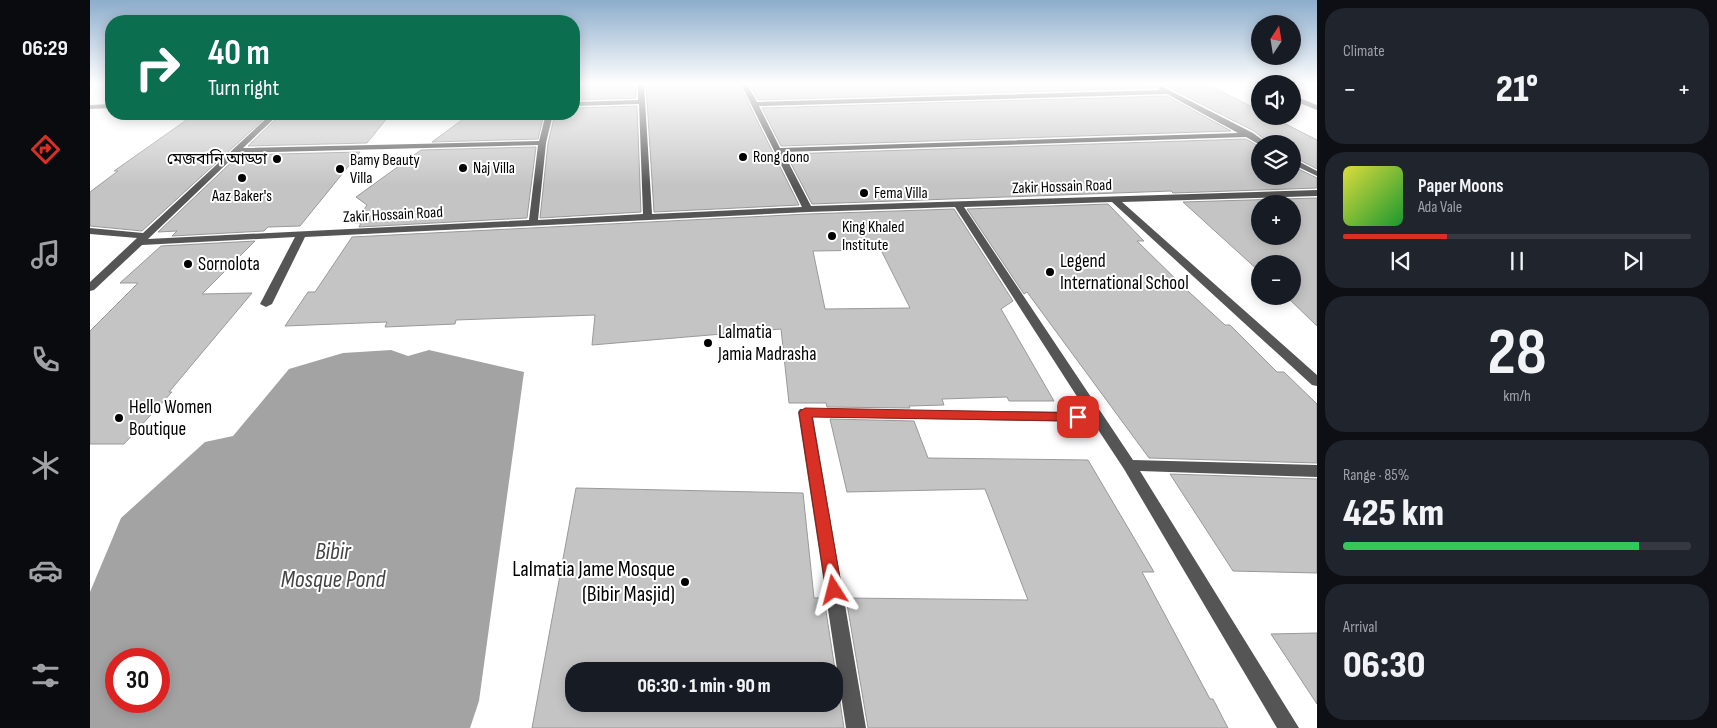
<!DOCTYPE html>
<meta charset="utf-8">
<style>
body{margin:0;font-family:"Sofia Sans Condensed","Noto Sans Bengali",sans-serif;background:#20242c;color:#f1f3f6;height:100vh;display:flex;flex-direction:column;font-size:19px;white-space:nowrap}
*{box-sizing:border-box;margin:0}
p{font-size:16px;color:#9ea1a6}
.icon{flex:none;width:28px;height:28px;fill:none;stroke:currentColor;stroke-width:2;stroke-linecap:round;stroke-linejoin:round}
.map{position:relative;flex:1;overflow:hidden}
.panel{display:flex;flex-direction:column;gap:8px;padding:8px;background:#0d0f14;width:400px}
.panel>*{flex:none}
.banner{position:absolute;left:15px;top:15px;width:475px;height:105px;border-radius:20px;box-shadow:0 2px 12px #0003;background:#0b6e4f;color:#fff;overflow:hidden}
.needle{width:32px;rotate:12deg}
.controls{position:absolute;left:1161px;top:15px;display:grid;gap:10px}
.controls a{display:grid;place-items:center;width:50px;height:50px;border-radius:50%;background:#171b24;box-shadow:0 2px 12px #0003;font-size:25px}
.speed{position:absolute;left:15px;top:648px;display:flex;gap:10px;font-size:25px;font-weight:700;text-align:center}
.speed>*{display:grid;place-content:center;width:65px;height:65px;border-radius:50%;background:#171b24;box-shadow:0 2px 12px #0003;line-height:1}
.speed .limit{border:8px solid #d22;background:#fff;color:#111}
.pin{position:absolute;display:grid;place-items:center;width:42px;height:42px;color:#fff;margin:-21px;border-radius:10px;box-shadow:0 2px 8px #0006}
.me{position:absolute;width:55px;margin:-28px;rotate:351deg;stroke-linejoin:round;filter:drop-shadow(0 0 4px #0008)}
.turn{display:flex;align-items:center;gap:18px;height:105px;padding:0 20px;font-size:22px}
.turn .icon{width:65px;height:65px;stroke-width:2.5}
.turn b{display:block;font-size:35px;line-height:42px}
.big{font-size:38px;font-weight:800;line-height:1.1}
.panel .widget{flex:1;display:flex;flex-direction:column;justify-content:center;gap:8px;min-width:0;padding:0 18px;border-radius:20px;background:#20242c}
.panel .dial{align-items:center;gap:0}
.dial b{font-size:65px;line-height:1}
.song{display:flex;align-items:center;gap:15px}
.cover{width:60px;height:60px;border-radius:8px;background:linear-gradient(135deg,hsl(60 70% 55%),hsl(130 70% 35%))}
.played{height:5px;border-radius:2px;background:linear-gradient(90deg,#d93025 30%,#363941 30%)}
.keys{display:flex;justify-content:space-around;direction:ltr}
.heat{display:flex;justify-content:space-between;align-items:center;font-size:28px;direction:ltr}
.charge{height:8px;border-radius:4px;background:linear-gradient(90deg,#34c759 85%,#363941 0)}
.trip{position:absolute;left:475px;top:662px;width:278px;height:50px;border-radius:20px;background:#171b24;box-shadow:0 2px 12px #0003;font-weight:800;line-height:50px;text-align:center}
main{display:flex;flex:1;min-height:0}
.dock{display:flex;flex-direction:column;width:90px;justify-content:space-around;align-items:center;background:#090b0e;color:#9ea1a6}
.dock .icon{width:35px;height:35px}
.dock .on{color:#d93025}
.dock b{font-size:22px;color:#f1f3f6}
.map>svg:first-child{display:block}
</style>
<main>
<nav class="dock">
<b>06:29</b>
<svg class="icon on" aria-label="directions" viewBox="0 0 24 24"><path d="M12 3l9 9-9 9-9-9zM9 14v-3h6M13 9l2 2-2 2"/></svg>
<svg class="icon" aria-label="music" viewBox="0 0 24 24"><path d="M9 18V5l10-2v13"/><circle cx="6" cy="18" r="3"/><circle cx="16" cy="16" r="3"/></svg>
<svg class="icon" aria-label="phone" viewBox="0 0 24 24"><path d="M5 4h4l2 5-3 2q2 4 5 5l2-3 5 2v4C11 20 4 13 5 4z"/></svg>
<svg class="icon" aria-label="climate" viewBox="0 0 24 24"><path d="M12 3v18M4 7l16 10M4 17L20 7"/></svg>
<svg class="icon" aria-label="car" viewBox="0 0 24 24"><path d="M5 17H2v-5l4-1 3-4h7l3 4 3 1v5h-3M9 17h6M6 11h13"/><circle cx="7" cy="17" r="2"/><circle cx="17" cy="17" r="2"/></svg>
<svg class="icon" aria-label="filters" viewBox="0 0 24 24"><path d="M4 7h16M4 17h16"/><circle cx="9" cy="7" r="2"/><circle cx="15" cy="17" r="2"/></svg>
</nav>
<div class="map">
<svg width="1227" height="728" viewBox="0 0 1227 728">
<rect width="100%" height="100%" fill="#fff"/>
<path fill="#a3a3a3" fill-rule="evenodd" d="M 301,350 L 318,356 L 339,350 L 434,372 L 389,701 L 380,728 L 0,728 L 0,592 L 31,518 L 115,442 L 143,436 L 199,369 L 253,353 ZM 26,659 L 69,659 L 69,701 L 26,701 Z"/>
<path fill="#c4c4c4" stroke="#999" fill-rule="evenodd" d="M 484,84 L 546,84 L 546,98 L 484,100 Z
M 556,84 L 649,84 L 709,205 L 564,212 Z
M 659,84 L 1070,84 L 1066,88 L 668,100 Z
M 1072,84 L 1117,84 L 1170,111 L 1170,116 L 1180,116 L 1227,140 L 1227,169 L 1202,156 L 1202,144 L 1180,144 L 1164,131 Z
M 1077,96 L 1141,131 L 691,146 L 672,108 Z
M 547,106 L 551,212 L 450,218 L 458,143 L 465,114 L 484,114 L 484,108 Z
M 105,114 L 151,114 L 146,117 L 176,117 L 52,231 L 0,226 L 0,192 L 28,171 L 24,171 Z
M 380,114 L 454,114 L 448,139 L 342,142 Z
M 232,115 L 230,118 L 298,117 L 277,143 L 158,146 L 189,116 Z
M 1156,139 L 1170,147 L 1170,176 L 1202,176 L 1202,166 L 1227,178 L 1227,188 L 1083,193 L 1081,191 L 722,204 L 696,154 Z
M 446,147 L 437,218 L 269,227 L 271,223 L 265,223 L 277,205 L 266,197 L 331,150 Z
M 270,152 L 210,226 L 178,227 L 174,231 L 82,236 L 87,231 L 68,232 L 149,155 Z
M 1227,198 L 1227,326 L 1196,296 L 1202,296 L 1202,264 L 1170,264 L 1170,272 L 1093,202 ZM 1170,204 L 1202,204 L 1202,236 L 1170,236 Z
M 1018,204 L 1054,241 L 1047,241 L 1099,292 L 1135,325 L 1140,325 L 1187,372 L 1194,372 L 1227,404 L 1227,463 L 1059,458 L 937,292 L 934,294 L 877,209 Z
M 864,209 L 923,301 L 911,309 L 964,401 L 919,401 L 917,397 L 852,399 L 854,405 L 819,406 L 820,408 L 737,407 L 736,403 L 699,403 L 691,329 L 502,345 L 505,315 L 366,320 L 365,324 L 295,327 L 297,322 L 195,326 L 218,292 L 225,292 L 262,237 L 718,214 ZM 791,250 L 820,308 L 735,309 L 723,251 Z
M 165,241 L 112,294 L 162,293 L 79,392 L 82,392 L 34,444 L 0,444 L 0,331 L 48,283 L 30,283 L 71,246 Z
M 740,419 L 824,421 L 838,458 L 998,460 L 1064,572 L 1052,572 L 1120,699 L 1123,699 L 1138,728 L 778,728 L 756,598 L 938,600 L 895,489 L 757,492 Z
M 1080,474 L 1227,479 L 1227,573 L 1143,571 Z
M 486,488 L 713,493 L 724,598 L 734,598 L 754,728 L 442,728 ZM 484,671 L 744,671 L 744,704 L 484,704 Z
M 1227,633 L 1227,704 L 1181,634 Z"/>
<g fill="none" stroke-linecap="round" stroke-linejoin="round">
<path fill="#555" fill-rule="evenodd" d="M 548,84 L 554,84 L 562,214 L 712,207 L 651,84 L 657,84 L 667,102 L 1070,90 L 1068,88 L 1071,86 L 1163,133 L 1178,144 L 1170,145 L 1156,137 L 693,152 L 721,206 L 1227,190 L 1227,196 L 1032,202 L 1227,375 L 1227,386 L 1222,385 L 1022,202 L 874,207 L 1043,460 L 1227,465 L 1227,477 L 1050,471 L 1209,728 L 1187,728 L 1034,469 L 1003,422 L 723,417 L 776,728 L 756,728 L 708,412 L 710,409 L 997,412 L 865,207 L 718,212 L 215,237 L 182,304 L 176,307 L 170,304 L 205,237 L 52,245 L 4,290 L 0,291 L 0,282 L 47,238 L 0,234 L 0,228 L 53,233 L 181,114 L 189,114 L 153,148 L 449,141 L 456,114 L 463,114 L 456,143 L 448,220 L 553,214 L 549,104 L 484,106 L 484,102 L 548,100 ZM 1077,94 L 1148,133 L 690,148 L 669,106 ZM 448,145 L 439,220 L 58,239 L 148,153 Z
M 1202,95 L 1227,105 L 1227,110 L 1202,100 Z
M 21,104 L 21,108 L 0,109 L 0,105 Z
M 1202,158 L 1227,171 L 1227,176 L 1202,164 Z"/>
</g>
<linearGradient id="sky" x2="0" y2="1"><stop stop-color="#8cadcc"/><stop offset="0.45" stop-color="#fff"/><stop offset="1" stop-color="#fff" stop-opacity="0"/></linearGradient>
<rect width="1227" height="186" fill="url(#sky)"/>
<path fill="#d93025" stroke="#8d1f18" d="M 715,408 L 988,413 L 994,417 L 988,421 L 722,417 L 752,590 L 749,595 L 744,597 L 738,595 L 736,590 L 709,412 Z"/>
<g fill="#000" stroke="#fff" stroke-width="2">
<circle cx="653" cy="157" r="5"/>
<circle cx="187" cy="159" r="5"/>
<circle cx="373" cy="168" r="5"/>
<circle cx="250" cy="169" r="5"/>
<circle cx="152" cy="178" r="5"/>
<circle cx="774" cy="193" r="5"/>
<circle cx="742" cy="236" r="5"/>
<circle cx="98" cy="264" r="5"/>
<circle cx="960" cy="272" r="5"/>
<circle cx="618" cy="343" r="5"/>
<circle cx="29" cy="418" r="5"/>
<circle cx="595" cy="582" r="5"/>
</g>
<g text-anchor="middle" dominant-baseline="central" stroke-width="4" stroke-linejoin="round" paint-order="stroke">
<g font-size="16" fill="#000" stroke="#fff" text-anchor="start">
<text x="663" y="157">Rong dono</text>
<text x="177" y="159" text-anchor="end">মেজবানি আড্ডা</text>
<text x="260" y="160">Bamy Beauty<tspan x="260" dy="18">Villa</tspan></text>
<text x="383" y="168">Naj Villa</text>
<text x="784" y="193">Fema Villa</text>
<text x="152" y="196" text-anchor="middle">Aaz Baker's</text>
<text x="752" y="227">King Khaled<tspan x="752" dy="18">Institute</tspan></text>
</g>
<g font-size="16" fill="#000" stroke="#fff">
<text transform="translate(972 187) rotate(-2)">Zakir Hossain Road</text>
<text transform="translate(303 215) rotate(-3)">Zakir Hossain Road</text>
</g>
<g font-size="19" fill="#000" stroke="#fff" text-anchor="start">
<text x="970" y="261">Legend<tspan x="970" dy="22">International School</tspan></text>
<text x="108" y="264">Sornolota</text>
<text x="628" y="332">Lalmatia<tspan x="628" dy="22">Jamia Madrasha</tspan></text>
<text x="39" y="407">Hello Women<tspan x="39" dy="22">Boutique</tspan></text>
</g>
<g font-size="22" fill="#000" stroke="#fff" text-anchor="end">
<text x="585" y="569">Lalmatia Jame Mosque<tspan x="585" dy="25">(Bibir Masjid)</tspan></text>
</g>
<g font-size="24" font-style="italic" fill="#444" stroke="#fff">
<text x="243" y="551">Bibir<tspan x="243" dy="28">Mosque Pond</tspan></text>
</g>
</g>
</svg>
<div class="controls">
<a><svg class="needle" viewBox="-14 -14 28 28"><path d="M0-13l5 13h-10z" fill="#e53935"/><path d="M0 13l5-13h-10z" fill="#9ea1a6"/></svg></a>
<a><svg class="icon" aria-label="sound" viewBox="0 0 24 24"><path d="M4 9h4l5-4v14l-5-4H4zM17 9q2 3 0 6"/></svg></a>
<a><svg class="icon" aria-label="layers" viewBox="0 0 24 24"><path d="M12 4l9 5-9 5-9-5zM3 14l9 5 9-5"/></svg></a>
<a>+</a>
<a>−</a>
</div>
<div class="speed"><div class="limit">30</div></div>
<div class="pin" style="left:988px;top:417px;background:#d93025"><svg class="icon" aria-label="arrive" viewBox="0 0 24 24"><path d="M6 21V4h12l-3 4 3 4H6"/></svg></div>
<svg class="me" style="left:744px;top:590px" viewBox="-20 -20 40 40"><path d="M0-17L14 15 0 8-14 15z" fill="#d93025" stroke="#fff" stroke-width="4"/></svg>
<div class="trip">06:30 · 1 min · 90 m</div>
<div class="banner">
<div class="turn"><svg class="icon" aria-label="right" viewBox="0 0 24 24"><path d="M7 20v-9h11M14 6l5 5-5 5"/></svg><div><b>40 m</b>Turn right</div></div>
</div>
</div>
<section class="panel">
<div class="widget"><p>Climate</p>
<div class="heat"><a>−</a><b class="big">21°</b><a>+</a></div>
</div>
<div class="widget">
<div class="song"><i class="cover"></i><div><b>Paper Moons</b><p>Ada Vale</p></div></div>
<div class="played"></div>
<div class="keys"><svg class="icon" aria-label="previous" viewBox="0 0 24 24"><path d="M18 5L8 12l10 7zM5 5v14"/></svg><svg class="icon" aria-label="pause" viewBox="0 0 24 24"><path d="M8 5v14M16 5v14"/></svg><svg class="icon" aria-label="next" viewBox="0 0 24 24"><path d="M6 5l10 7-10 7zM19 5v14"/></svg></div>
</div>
<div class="widget dial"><b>28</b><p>km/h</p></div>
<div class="widget"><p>Range · 85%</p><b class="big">425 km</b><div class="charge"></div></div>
<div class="widget"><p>Arrival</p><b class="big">06:30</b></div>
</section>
</main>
